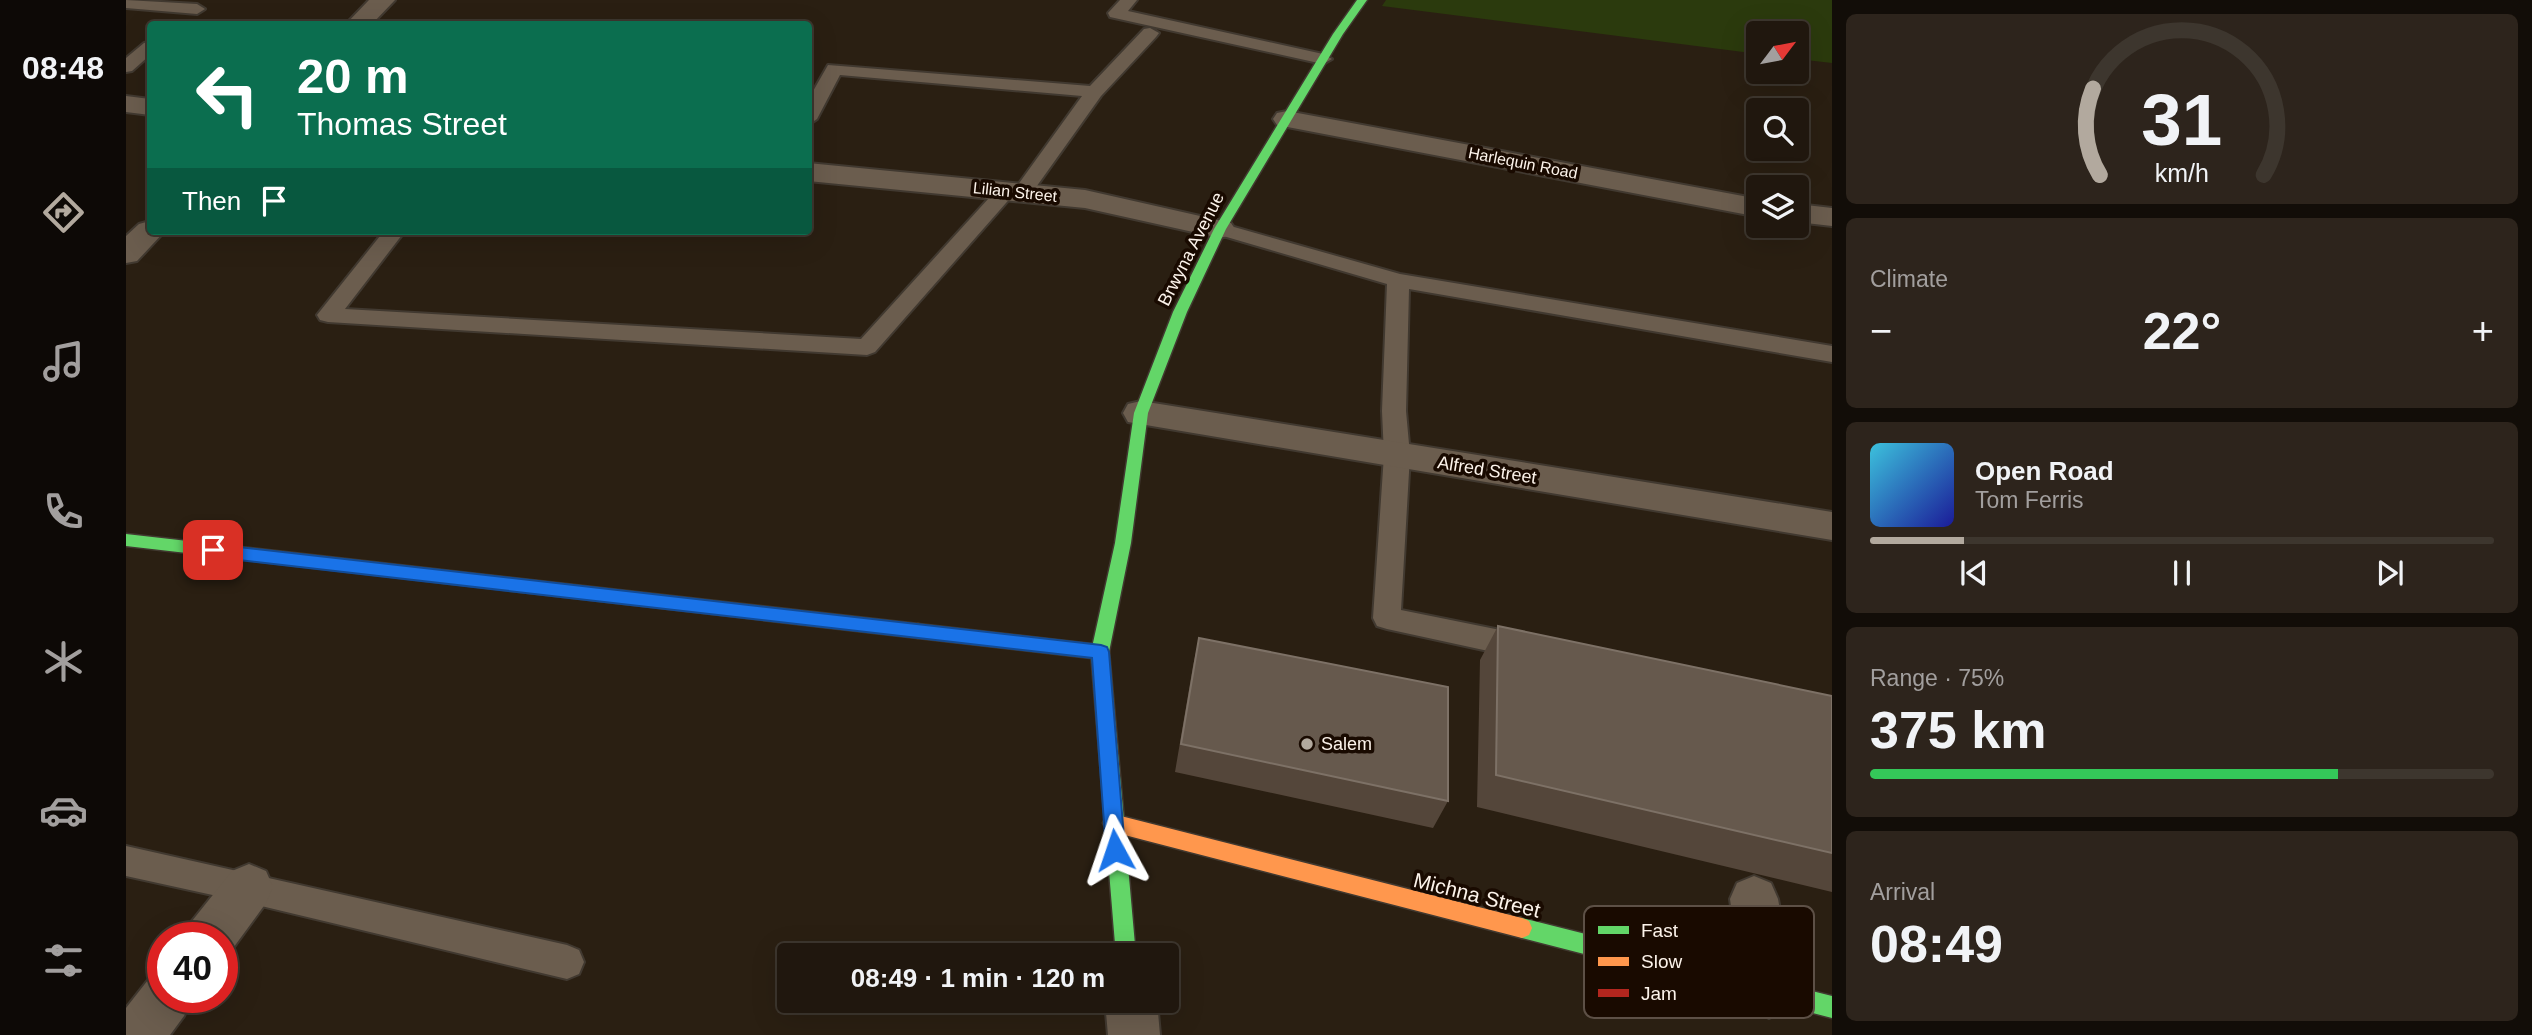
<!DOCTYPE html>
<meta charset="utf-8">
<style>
body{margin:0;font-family:Helvetica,sans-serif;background:#2d241c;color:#f1f3f6;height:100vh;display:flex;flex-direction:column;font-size:26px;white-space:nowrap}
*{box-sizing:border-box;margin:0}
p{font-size:23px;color:#a29f9e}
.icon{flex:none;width:38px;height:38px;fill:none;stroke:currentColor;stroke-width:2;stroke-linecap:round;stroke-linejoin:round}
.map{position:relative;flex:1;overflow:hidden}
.drawer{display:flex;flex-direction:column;gap:14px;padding:14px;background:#120d08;width:700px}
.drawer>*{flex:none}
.hud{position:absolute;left:21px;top:21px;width:665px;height:214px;border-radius:7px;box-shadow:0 7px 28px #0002,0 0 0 2px #3d362e;background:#0b6e4f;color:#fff;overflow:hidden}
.needle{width:46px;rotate:58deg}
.fabs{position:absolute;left:1620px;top:21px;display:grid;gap:14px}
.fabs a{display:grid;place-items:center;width:63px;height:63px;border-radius:7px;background:#20170e;box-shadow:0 7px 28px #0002,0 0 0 2px #3d362e;font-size:35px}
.speed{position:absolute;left:21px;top:922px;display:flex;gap:14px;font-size:35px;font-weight:700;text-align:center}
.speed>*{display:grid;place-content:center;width:91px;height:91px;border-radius:50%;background:#20170e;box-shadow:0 7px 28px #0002,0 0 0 2px #3d362e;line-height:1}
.speed .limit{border:10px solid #d22;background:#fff;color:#111}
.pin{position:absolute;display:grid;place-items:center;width:60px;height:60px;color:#fff;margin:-30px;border-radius:14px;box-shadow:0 4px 10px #0006}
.me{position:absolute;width:77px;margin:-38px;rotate:355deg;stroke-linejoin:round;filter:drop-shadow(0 0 5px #0008)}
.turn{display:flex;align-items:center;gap:24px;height:147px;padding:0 35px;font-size:32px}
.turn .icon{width:91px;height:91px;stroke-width:2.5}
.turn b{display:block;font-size:49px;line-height:60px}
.then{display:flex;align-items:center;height:66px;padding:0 35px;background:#0003;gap:14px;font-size:26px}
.big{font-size:52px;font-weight:700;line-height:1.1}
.drawer .widget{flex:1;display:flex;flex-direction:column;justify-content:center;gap:10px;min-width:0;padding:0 24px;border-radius:10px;background:#2d241c}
.drawer .dial{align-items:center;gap:0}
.dial svg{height:182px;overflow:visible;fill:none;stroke:#3d362e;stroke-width:7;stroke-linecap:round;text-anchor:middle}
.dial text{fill:#f1f3f6;stroke:none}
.song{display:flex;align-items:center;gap:21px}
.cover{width:84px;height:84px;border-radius:10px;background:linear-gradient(135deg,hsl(190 70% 55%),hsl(240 70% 35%))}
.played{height:7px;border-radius:4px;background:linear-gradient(90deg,#b2a99e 15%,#3d362e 15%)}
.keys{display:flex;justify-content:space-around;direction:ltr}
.heat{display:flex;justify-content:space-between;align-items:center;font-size:38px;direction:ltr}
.charge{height:10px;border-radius:5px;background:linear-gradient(90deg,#34c759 75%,#3d362e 0)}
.trip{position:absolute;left:651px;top:943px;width:402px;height:70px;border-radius:7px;background:#20170e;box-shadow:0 7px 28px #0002,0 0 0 2px #3d362e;font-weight:700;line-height:70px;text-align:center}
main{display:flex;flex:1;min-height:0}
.tab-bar{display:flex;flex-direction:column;width:126px;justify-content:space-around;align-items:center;background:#0d0906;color:#a29f9e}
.tab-bar .icon{width:49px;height:49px}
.tab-bar .current{color:#b2a99e}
.tab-bar b{font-size:32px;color:#f1f3f6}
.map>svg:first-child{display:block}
</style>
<main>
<nav class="tab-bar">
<b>08:48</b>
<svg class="icon current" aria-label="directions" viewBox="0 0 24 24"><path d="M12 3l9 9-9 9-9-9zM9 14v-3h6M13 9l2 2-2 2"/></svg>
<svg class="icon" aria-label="music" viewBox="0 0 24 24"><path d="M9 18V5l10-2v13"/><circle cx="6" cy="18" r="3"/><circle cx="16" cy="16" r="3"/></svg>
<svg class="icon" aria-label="phone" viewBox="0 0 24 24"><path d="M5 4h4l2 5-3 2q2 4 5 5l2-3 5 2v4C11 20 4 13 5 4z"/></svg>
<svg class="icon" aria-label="climate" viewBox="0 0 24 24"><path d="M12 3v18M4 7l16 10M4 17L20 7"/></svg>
<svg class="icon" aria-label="car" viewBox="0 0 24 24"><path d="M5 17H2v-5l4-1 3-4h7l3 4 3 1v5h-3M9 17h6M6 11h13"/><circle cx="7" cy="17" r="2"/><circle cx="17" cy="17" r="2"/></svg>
<svg class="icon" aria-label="filters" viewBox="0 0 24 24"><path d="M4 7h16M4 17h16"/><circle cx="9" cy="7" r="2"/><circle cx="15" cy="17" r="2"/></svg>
</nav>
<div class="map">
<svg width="1706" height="1035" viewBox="0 0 1706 1035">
<rect width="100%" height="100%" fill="#2a1f12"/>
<path fill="#2b3a0d" d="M 1260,0 L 1706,0 L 1706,63 L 1671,59 L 1671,33 L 1633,33 L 1633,54 L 1256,6 Z"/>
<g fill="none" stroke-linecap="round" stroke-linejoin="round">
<defs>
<path id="lane" d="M 0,0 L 71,4 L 79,9 L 71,14 L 0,8 Z
M 994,0 L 1011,0 L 1002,11 L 1197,54 L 1206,59 L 1197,64 L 984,17 L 982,13 Z
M 1024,28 L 1033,33 L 1030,37 L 975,96 L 903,197 L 896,199 L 887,195 L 749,352 L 741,355 L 202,322 L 194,320 L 191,315 L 258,231 L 279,231 L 219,309 L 735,339 L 873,187 L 880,185 L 889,189 L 956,96 L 714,75 L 691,119 L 682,125 L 682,100 L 702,65 L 964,86 L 1018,29 Z
M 24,42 L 24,55 L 6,71 L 0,72 L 0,58 L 18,43 Z
M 1094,223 L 1274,274 L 1706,346 L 1706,362 L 1283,289 L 1280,411 L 1284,455 L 1275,610 L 1399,635 L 1409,639 L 1413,647 L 1409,655 L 1399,659 L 1261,629 L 1251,626 L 1247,618 L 1258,455 L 1256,411 L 1261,284 L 1087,233 L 1084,229 L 1087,225 Z
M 0,846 L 441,945 L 453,950 L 458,962 L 453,974 L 441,979 L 123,903 L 0,876 Z"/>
<path id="street" d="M 243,0 L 269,0 L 246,24 L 220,24 Z
M 0,96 L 24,99 L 24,115 L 0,112 Z
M 1161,111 L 1633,199 L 1633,217 L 1151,125 L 1147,119 L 1151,113 Z
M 682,163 L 959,190 L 1105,223 L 1109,229 L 1105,235 L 1094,238 L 959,208 L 682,181 Z
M 1671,204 L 1706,208 L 1706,226 L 1671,222 Z
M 24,221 L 24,231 L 39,231 L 11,261 L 0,263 L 0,236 L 13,224 Z
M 1015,401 L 1706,512 L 1706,540 L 1002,422 L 997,413 L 1002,404 Z
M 123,864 L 140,871 L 147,887 L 140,903 L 102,955 L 96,957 L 96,938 L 59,938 L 66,921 L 106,871 Z
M 1628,876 L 1645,883 L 1652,899 L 1669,992 L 1661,1010 L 1643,1018 L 1625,1010 L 1617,992 L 1604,899 L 1611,883 Z
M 37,974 L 37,998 L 66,998 L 58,1016 L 44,1035 L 0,1035 L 0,1008 L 22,980 Z
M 979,1001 L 1031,1001 L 1034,1035 L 982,1035 Z"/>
<path id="fast" d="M 1231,0 L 1241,0 L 1217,34 L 1100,229 L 1061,312 L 1022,413 L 1005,543 L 983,652 L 1010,956 L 990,956 L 965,652 L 989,543 L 1008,413 L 1047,312 L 1088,229 L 1207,34 Z
M 0,534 L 792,624 L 798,626 L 801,631 L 798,636 L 792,638 L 0,546 Z
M 1396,918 L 1706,996 L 1706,1018 L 1396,938 L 1389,935 L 1386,928 L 1389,921 Z"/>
<path id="slow" d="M 987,814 L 1396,918 L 1403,921 L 1406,928 L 1403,935 L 1396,938 L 987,832 L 980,829 L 977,823 L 980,817 Z"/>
<path id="jam" d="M 792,624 L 974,645 L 980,647 L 983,652 L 980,657 L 974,659 L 792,638 L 786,636 L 783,631 L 786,626 Z"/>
</defs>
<use href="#lane" stroke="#413930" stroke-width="4"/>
<use href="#street" stroke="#413930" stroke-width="4"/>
<use href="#fast" stroke="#413930" stroke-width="3"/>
<use href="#slow" stroke="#413930" stroke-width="3"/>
<use href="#jam" stroke="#413930" stroke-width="3"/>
<use href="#lane" fill="#6b5d4e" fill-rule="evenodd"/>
<use href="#street" fill="#6b5d4e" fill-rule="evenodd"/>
<use href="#fast" fill="#63d668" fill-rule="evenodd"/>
<use href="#slow" fill="#ff974d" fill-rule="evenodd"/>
<use href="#jam" fill="#b3261e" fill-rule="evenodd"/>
</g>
<path fill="#54463a" d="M 1372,626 L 1706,696 L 1706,892 L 1351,807 L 1354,660 Z
M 1073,638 L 1322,801 L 1307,828 L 1049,772 L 1067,666 Z"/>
<path fill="#66594d" stroke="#7d7166" stroke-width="2" d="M 1372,626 L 1706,696 L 1706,853 L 1370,775 Z
M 1073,638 L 1322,687 L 1322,801 L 1055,744 Z"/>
<path fill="#1a73e8" stroke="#114b97" stroke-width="2" d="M 87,544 L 975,645 L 981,647 L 983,652 L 999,850 L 996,856 L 989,859 L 982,856 L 980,850 L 966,658 L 87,557 L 79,550 Z"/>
<circle fill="#b2a99e" stroke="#190a00" stroke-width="2.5" cx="1181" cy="744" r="7"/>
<g text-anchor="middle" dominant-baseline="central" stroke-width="7" stroke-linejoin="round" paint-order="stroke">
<g font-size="16" fill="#fcf3ea" stroke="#190a00">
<text transform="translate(1397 163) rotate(11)">Harlequin Road</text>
<text transform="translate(889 192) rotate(6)">Lilian Street</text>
</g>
<g font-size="18" fill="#fcf3ea" stroke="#190a00">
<text transform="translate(1065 249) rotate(-63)">Brwyna Avenue</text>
<text transform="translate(1361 470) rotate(9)">Alfred Street</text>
</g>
<g font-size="18" fill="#fcf3ea" stroke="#190a00" text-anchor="start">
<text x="1195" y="744">Salem</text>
</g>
<g font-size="21" fill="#fcf3ea" stroke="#190a00">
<text transform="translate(1351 895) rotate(14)">Michna Street</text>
</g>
</g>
<rect x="1458" y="906" width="230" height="112" rx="10" fill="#190a00" stroke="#5d5046" stroke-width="2"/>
<rect x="1472" y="926" width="31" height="8" fill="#63d668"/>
<rect x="1472" y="957" width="31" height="9" fill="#ff974d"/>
<rect x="1472" y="989" width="31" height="8" fill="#b3261e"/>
<g font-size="19" fill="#fcf3ea">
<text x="1515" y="937">Fast</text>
<text x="1515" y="968">Slow</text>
<text x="1515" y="1000">Jam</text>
</g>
</svg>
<div class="fabs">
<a><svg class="needle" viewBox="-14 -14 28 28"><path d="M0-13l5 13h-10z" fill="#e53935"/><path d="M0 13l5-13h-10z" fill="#a29f9e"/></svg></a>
<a><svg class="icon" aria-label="search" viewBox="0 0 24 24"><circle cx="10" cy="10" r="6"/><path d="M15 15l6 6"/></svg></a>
<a><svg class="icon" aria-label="layers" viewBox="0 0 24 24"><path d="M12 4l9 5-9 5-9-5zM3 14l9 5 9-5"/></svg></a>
</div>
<div class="speed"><div class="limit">40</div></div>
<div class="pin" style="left:87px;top:550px;background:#d93025"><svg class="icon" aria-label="arrive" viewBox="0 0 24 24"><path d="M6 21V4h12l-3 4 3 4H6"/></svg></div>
<svg class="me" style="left:989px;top:850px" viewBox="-20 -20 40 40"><path d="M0-17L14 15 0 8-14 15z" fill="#1a73e8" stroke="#fff" stroke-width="4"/></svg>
<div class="trip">08:49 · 1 min · 120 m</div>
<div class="hud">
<div class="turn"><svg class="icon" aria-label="left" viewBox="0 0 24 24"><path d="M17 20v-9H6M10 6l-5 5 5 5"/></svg><div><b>20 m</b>Thomas Street</div></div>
<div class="then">Then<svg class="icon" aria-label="arrive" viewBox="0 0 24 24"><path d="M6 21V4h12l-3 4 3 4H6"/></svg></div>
</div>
</div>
<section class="drawer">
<div class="widget dial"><svg viewBox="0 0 100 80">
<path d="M14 69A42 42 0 1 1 86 69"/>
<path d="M14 69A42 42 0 0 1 11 31" stroke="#b2a99e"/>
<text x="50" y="56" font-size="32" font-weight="700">31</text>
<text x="50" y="72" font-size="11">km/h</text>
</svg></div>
<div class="widget"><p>Climate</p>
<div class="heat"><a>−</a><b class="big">22°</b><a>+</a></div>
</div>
<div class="widget">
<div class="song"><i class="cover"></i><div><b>Open Road</b><p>Tom Ferris</p></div></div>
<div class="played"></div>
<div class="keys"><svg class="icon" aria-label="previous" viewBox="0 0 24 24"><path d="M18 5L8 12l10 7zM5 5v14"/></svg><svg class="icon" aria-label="pause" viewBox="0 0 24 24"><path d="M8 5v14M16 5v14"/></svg><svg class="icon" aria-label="next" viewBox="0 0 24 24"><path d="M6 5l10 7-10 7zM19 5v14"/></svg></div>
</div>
<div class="widget"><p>Range · 75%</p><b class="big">375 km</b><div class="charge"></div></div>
<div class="widget"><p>Arrival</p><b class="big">08:49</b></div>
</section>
</main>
